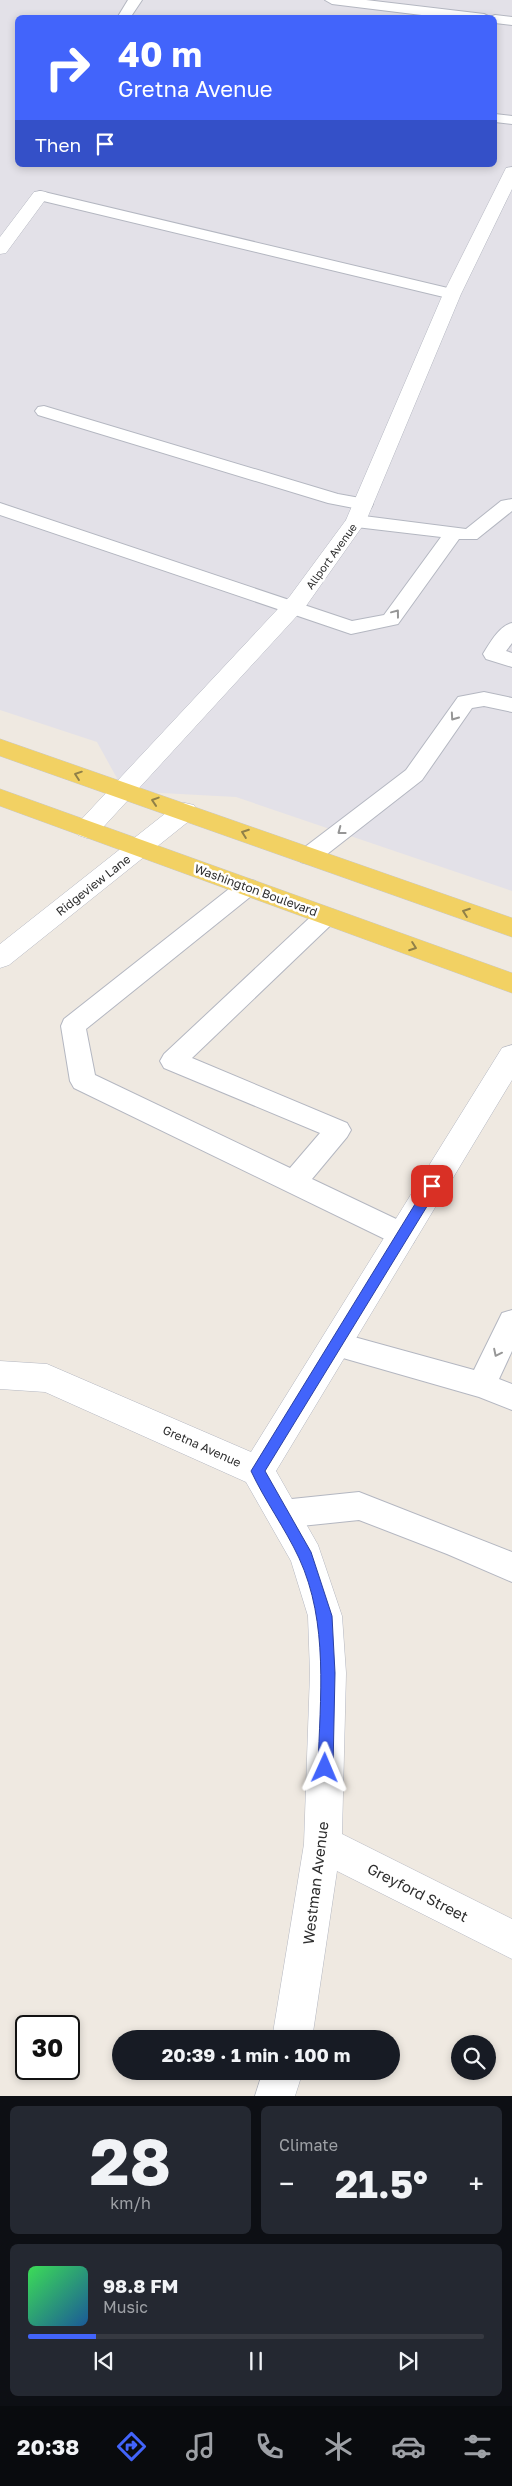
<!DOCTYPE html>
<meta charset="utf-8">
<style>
body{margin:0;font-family:"Golos Text",sans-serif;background:#242831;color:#f1f3f6;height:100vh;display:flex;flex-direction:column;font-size:19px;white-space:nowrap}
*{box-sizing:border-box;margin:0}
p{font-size:16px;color:#9ea1a6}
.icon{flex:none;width:28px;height:28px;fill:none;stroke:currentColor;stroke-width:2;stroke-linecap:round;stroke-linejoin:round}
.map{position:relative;height:2096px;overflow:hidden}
.panel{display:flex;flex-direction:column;gap:10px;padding:10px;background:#0d0f14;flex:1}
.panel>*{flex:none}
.hud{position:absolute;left:15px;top:15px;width:482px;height:152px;border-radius:8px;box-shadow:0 2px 8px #0003;background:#4264fb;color:#fff;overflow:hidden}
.fabs{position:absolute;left:451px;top:2035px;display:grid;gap:10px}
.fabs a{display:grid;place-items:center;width:45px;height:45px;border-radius:50%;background:#171b24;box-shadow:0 2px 8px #0003;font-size:25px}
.speed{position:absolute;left:15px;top:2015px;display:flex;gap:10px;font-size:25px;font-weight:700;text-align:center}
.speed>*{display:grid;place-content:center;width:65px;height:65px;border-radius:50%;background:#171b24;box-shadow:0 2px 8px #0003;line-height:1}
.speed .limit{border:2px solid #111;border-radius:8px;background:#fff;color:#111}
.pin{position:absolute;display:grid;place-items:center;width:42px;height:42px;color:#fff;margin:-21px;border-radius:10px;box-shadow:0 2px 8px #0006}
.me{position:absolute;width:55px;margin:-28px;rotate:1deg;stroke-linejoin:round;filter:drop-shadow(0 0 4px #0008)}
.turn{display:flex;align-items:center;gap:18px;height:105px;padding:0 20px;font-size:22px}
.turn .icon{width:65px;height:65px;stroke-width:2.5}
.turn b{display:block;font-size:35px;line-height:42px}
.then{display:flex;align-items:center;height:48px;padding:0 20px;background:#0003;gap:10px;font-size:19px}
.big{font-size:38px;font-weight:700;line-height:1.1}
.panel .card{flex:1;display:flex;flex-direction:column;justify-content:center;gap:8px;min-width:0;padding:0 18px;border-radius:8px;background:#242831}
.panel .dial{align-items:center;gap:0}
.dial b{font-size:65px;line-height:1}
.song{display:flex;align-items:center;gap:15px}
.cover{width:60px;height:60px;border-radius:8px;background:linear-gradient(135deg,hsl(130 70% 55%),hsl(210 70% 35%))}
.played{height:5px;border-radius:2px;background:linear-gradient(90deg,#4264fb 15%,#363941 15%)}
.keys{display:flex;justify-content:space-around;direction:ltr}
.heat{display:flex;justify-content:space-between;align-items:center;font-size:28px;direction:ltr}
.panel .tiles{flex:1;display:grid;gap:10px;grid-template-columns:1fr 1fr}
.card:last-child{grid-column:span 2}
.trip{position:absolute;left:112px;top:2030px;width:288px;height:50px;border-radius:25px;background:#171b24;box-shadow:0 2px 8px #0003;font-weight:700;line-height:50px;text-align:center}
.dock{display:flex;height:80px;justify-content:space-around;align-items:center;background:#090b0e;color:#9ea1a6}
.dock .icon{width:35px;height:35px}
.dock .on{color:#4264fb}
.dock b{font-size:22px;color:#f1f3f6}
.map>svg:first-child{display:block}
</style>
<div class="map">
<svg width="512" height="2096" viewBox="0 0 512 2096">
<rect width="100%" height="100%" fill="#efe9e1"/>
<path fill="#e3e1e8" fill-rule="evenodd" d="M 0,0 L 512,0 L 512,891 L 236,797 L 124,791 L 97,742 L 0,710 ZM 18,18 L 495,18 L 495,165 L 18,165 Z"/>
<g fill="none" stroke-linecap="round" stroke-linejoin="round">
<defs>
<path id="service" d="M 128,0 L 142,0 L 130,18 L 117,18 Z
M 325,0 L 366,0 L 484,14 L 490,17 L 495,15 L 512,17 L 512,25 L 495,23 L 495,18 L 446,18 L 332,4 Z
M 495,114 L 512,116 L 512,124 L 495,122 Z
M 40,191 L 452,289 L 458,290 L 460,294 L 458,298 L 452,299 L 35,199 L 32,196 L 35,193 Z
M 44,406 L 338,494 L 371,500 L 373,504 L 371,508 L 364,510 L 328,503 L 38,415 L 35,411 L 38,407 Z
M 512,499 L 512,511 L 477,539 L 459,539 L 398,624 L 351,634 L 0,515 L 0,503 L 352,621 L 384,615 L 441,537 L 356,527 L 349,525 L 346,521 L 349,517 L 356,515 L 466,529 L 501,501 Z
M 512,623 L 512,643 L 506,651 L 512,653 L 512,667 L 486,659 L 483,654 C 490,643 499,626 512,623 Z
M 484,692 L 512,698 L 512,712 L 484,706 L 472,708 L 422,780 L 317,862 L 309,864 L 301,862 L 298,856 L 301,850 L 406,770 L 458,697 Z
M 247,879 L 255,881 L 259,887 L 255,893 L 86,1029 L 95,1075 L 290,1168 L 320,1133 L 164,1068 L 160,1061 L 164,1054 L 318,910 L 326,908 L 334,910 L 338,916 L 334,922 L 192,1058 L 347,1123 L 351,1130 L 347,1137 L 312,1179 L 413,1227 L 417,1235 L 413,1243 L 403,1246 L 393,1243 L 74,1088 L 70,1081 L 61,1026 L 64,1019 L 239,881 Z
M 512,1310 L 512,1351 L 499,1379 L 512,1384 L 512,1410 L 479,1397 L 336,1356 L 326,1353 L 322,1344 L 326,1335 L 336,1332 L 474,1370 L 502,1313 Z
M 359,1492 L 512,1552 L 512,1582 L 447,1554 L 359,1520 L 282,1528 L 271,1524 L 267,1514 L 271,1504 L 282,1500 Z"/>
<path id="minor" d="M 512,167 L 512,189 L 461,294 L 366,521 L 306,606 L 96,835 L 87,838 L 78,835 L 75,829 L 78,823 L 290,596 L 346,520 L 443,294 L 506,168 Z
M 40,191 L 46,192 L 48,196 L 6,253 L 0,254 L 0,237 L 34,192 Z
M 185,803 L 194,805 L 197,811 L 194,817 L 9,965 L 0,968 L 0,944 L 176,805 Z
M 512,1045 L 512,1080 L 276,1471 L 318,1545 L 342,1616 L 346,1673 L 342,1834 L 512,1919 L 512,1959 L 337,1871 L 312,2039 L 272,2039 L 304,1844 L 310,1673 L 308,1616 L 291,1561 L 246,1482 L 45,1392 L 0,1389 L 0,1361 L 47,1364 L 251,1452 L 502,1048 Z
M 263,2071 L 303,2071 L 295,2096 L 255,2096 Z"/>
<path id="primary" d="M 0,739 L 512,918 L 512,937 L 0,756 Z
M 0,789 L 512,973 L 512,993 L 0,806 Z"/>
</defs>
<use href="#service" stroke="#b4b7c1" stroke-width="2"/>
<use href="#minor" stroke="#b4b7c1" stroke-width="1"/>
<use href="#primary" stroke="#c9c9c9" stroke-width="1"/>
<use href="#service" fill="#fff" fill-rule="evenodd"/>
<use href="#minor" fill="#fff" fill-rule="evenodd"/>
<use href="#primary" fill="#f2d163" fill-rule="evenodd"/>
</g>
<defs><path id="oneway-chevron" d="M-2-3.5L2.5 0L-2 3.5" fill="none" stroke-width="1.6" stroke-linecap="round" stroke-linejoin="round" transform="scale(1.25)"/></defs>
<g stroke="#969696">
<use href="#oneway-chevron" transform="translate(396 613) rotate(-53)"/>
<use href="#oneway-chevron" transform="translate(454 717) rotate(125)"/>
<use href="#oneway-chevron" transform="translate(341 831) rotate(143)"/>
<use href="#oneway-chevron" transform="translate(497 1353) rotate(116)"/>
</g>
<g stroke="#908048">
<use href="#oneway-chevron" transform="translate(78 775) rotate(-161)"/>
<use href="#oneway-chevron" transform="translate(155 801) rotate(-162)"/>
<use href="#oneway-chevron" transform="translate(245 833) rotate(-160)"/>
<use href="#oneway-chevron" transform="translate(466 912) rotate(-160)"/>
<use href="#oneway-chevron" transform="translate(413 947) rotate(20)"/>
</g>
<path fill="#4264fb" stroke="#2b41a3" d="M 432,1181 L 439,1186 L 437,1190 L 265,1471 L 311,1552 L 332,1616 L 335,1673 L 333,1768 L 330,1773 L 325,1775 L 320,1773 L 318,1768 C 320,1698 329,1623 299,1558 C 285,1528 265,1501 251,1471 L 428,1183 Z"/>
<g text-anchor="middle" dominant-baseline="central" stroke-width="5" stroke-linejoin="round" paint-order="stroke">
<g font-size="11" fill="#2e2e2e" stroke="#fff">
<text transform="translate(331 556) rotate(-54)">Allport Avenue</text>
</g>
<g font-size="12" fill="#2e2e2e" stroke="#fff">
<text transform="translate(93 885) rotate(-38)">Ridgeview Lane</text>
<text transform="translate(256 890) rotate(20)">Washington Boulevard</text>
<text transform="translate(202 1446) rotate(24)">Gretna Avenue</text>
</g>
<g font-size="15" fill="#2e2e2e" stroke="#fff">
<text transform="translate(315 1883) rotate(-83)">Westman Avenue</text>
<text transform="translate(418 1892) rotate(27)">Greyford Street</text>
</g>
</g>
</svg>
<div class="fabs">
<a><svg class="icon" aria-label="search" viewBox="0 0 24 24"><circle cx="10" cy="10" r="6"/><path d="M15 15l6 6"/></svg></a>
</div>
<div class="speed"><div class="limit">30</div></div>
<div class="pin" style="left:432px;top:1186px;background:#d93025"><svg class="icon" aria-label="arrive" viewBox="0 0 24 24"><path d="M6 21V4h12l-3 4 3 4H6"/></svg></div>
<svg class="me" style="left:325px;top:1768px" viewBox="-20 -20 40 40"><path d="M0-17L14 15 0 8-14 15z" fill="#4264fb" stroke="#fff" stroke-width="4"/></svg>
<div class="trip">20:39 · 1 min · 100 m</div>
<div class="hud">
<div class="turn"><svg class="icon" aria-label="right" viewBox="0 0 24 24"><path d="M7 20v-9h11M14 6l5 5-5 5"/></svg><div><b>40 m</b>Gretna Avenue</div></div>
<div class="then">Then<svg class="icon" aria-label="arrive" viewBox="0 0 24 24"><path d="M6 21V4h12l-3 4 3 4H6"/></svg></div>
</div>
</div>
<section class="panel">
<div class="tiles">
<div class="card dial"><b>28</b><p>km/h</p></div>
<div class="card"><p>Climate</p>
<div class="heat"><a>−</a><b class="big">21.5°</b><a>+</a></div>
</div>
<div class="card">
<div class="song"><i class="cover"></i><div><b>98.8 FM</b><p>Music</p></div></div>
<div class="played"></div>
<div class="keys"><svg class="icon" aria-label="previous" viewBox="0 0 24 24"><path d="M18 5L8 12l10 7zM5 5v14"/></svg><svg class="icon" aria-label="pause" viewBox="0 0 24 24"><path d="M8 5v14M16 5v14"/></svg><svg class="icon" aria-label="next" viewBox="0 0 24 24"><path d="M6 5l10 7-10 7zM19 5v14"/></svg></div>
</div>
</div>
</section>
<nav class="dock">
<b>20:38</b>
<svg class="icon on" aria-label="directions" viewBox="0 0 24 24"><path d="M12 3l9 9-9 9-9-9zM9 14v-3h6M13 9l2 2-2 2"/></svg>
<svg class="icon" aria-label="music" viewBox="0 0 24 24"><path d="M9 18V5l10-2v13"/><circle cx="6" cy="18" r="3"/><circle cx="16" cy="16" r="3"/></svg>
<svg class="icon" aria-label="phone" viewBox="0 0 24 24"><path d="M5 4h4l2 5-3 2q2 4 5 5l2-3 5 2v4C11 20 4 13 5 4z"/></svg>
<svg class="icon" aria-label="climate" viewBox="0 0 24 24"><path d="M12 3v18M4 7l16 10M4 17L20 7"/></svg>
<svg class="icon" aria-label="car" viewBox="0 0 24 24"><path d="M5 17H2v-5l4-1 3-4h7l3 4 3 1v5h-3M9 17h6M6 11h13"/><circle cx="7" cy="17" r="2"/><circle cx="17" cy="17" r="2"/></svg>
<svg class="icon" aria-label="filters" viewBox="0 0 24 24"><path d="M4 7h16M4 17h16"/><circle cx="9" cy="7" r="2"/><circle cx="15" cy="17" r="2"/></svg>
</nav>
